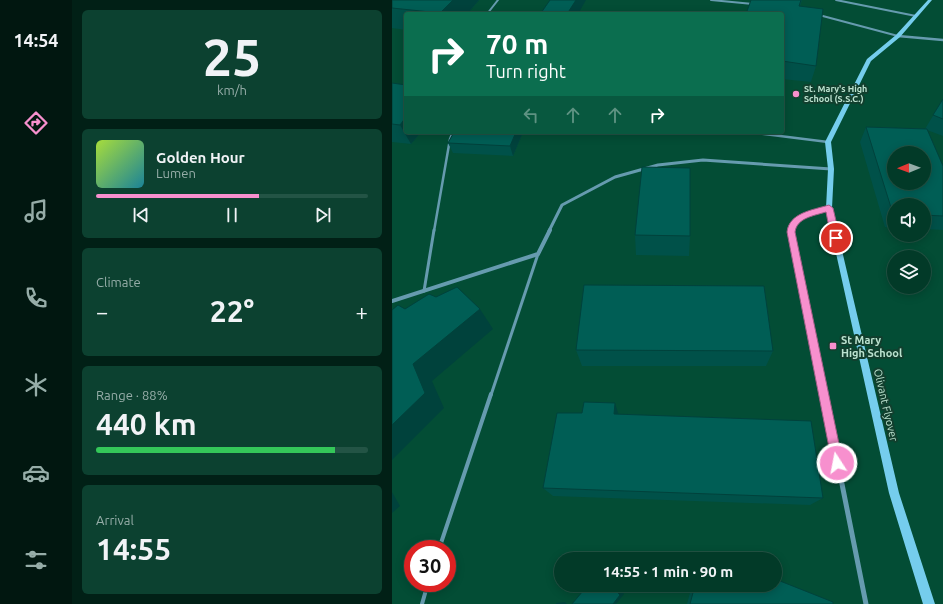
<!DOCTYPE html>
<meta charset="utf-8">
<style>
body{margin:0;font-family:Ubuntu,sans-serif;background:#0c4130;color:#f1f3f6;height:100vh;display:flex;flex-direction:column;font-size:15px;white-space:nowrap}
*{box-sizing:border-box;margin:0}
p{font-size:13px;color:#96ada8}
.icon{flex:none;width:22px;height:22px;fill:none;stroke:currentColor;stroke-width:2;stroke-linecap:round;stroke-linejoin:round}
.map{position:relative;flex:1;overflow:hidden}
.panel{display:flex;flex-direction:column;gap:10px;padding:10px;background:#012016;width:320px}
.panel>*{flex:none}
.top-card{position:absolute;left:12px;top:12px;width:380px;height:122px;border-radius:4px;box-shadow:0 2px 10px #0003,0 0 0 1px #235445;background:#0b6e4f;color:#fff;overflow:hidden}
.needle{width:26px;rotate:269deg}
.controls{position:absolute;left:495px;top:146px;display:grid;gap:8px}
.controls a{display:grid;place-items:center;width:44px;height:44px;border-radius:50%;background:#023a28;box-shadow:0 2px 10px #0003,0 0 0 1px #235445;font-size:20px}
.speed{position:absolute;left:12px;top:540px;display:flex;gap:8px;font-size:20px;font-weight:700;text-align:center}
.speed>*{display:grid;place-content:center;width:52px;height:52px;border-radius:50%;background:#023a28;box-shadow:0 2px 10px #0003,0 0 0 1px #235445;line-height:1}
.speed .limit{border:6px solid #d22;background:#fff;color:#111}
.pin{position:absolute;display:grid;place-items:center;width:34px;height:34px;color:#fff;margin:-17px;border:2px solid #fff;border-radius:50%;box-shadow:0 1px 4px #0007}
.me{position:absolute;width:44px;margin:-22px;rotate:349deg;stroke-linejoin:round;filter:drop-shadow(0 0 3px #0008)}
.turn{display:flex;align-items:center;gap:14px;height:84px;padding:0 16px;font-size:18px}
.turn .icon{width:52px;height:52px;stroke-width:2.5}
.turn b{display:block;font-size:28px;line-height:34px}
.lanes{display:flex;align-items:center;height:38px;padding:0 16px;background:#0003;justify-content:center;gap:20px;direction:ltr}
.lanes .off{opacity:.35}
.big{font-size:30px;font-weight:600;line-height:1.1}
.panel .card{flex:1;display:flex;flex-direction:column;justify-content:center;gap:6px;min-width:0;padding:0 14px;border-radius:6px;background:#0c4130}
.panel .dial{align-items:center;gap:0}
.dial b{font-size:52px;line-height:1}
.song{display:flex;align-items:center;gap:12px}
.cover{width:48px;height:48px;border-radius:6px;background:linear-gradient(135deg,hsl(80 70% 55%),hsl(190 70% 35%))}
.played{height:4px;border-radius:2px;background:linear-gradient(90deg,#f790ce 60%,#235445 60%)}
.keys{display:flex;justify-content:space-around;direction:ltr}
.heat{display:flex;justify-content:space-between;align-items:center;font-size:22px;direction:ltr}
.charge{height:6px;border-radius:3px;background:linear-gradient(90deg,#34c759 88%,#235445 0)}
.trip{position:absolute;left:162px;top:552px;width:228px;height:40px;border-radius:20px;background:#023a28;box-shadow:0 2px 10px #0003,0 0 0 1px #235445;font-weight:600;line-height:40px;text-align:center}
main{display:flex;flex:1;min-height:0}
.menu{display:flex;flex-direction:column;width:72px;justify-content:space-around;align-items:center;background:#011710;color:#96ada8}
.menu .icon{width:28px;height:28px}
.menu .on{color:#f790ce}
.menu b{font-size:18px;color:#f1f3f6}
.map>svg:first-child{display:block}
</style>
<main>
<nav class="menu">
<b>14:54</b>
<svg class="icon on" aria-label="directions" viewBox="0 0 24 24"><path d="M12 3l9 9-9 9-9-9zM9 14v-3h6M13 9l2 2-2 2"/></svg>
<svg class="icon" aria-label="music" viewBox="0 0 24 24"><path d="M9 18V5l10-2v13"/><circle cx="6" cy="18" r="3"/><circle cx="16" cy="16" r="3"/></svg>
<svg class="icon" aria-label="phone" viewBox="0 0 24 24"><path d="M5 4h4l2 5-3 2q2 4 5 5l2-3 5 2v4C11 20 4 13 5 4z"/></svg>
<svg class="icon" aria-label="climate" viewBox="0 0 24 24"><path d="M12 3v18M4 7l16 10M4 17L20 7"/></svg>
<svg class="icon" aria-label="car" viewBox="0 0 24 24"><path d="M5 17H2v-5l4-1 3-4h7l3 4 3 1v5h-3M9 17h6M6 11h13"/><circle cx="7" cy="17" r="2"/><circle cx="17" cy="17" r="2"/></svg>
<svg class="icon" aria-label="filters" viewBox="0 0 24 24"><path d="M4 7h16M4 17h16"/><circle cx="9" cy="7" r="2"/><circle cx="15" cy="17" r="2"/></svg>
</nav>
<section class="panel">
<div class="card dial"><b>25</b><p>km/h</p></div>
<div class="card">
<div class="song"><i class="cover"></i><div><b>Golden Hour</b><p>Lumen</p></div></div>
<div class="played"></div>
<div class="keys"><svg class="icon" aria-label="previous" viewBox="0 0 24 24"><path d="M18 5L8 12l10 7zM5 5v14"/></svg><svg class="icon" aria-label="pause" viewBox="0 0 24 24"><path d="M8 5v14M16 5v14"/></svg><svg class="icon" aria-label="next" viewBox="0 0 24 24"><path d="M6 5l10 7-10 7zM19 5v14"/></svg></div>
</div>
<div class="card"><p>Climate</p>
<div class="heat"><a>−</a><b class="big">22°</b><a>+</a></div>
</div>
<div class="card"><p>Range · 88%</p><b class="big">440 km</b><div class="charge"></div></div>
<div class="card"><p>Arrival</p><b class="big">14:55</b></div>
</section>
<div class="map">
<svg width="551" height="604" viewBox="0 0 551 604">
<rect width="100%" height="100%" fill="#034d35"/>
<g fill="none" stroke-linecap="round" stroke-linejoin="round">
<path stroke="#669baf" stroke-width="2" d="M 319,0 L 361,4
M 444,0 L 524,16
M 95,14 L 106,0
M 427,15 L 506,36"/>
<path stroke="#669baf" stroke-width="2.5" d="M 356,132 L 436,142
M 42,231 L 58,139 L 61,132"/>
<path stroke="#669baf" stroke-width="3" d="M 32,291 L 42,230
M 99,395 L 146,254"/>
<path stroke="#669baf" stroke-width="4" d="M 47,549 L 99,394
M 30,604 L 36,583"/>
<path stroke="#669baf" stroke-width="2.5" d="M 506,36 L 551,40"/>
<path stroke="#669baf" stroke-width="3" d="M 157,231 L 170,205 L 223,177 L 266,165 L 311,160 L 439,169
M 399,231 C 404,215 423,212 437,208"/>
<path stroke="#669baf" stroke-width="4" d="M 400,230 L 432,395
M 0,301 L 146,254 L 158,230"/>
<path stroke="#669baf" stroke-width="5" d="M 432,394 L 474,604"/>
<path fill="#75cded" fill-rule="evenodd" d="M 536,0 L 540,0 L 508,37 L 479,61 L 439,142 L 442,169 L 440,208 L 507,493 L 543,604 L 531,604 L 497,493 L 434,208 L 436,169 L 433,142 L 475,59 L 504,35 Z"/>
</g>
<path fill="#005149" d="M 0,0 L 87,0 L 75,14 L 14,14 L 14,30 L 0,28 Z
M 359,0 L 410,0 L 408,6 L 424,66 L 419,82 L 390,79 L 390,14 Z
M 0,83 L 14,132 L 29,132 L 19,144 L 0,142 Z
M 551,99 L 551,136 L 535,130 L 551,166 L 551,230 L 532,229 L 532,205 L 502,205 L 502,228 L 493,227 L 468,142 L 474,127 L 533,129 Z
M 62,132 L 131,132 L 121,156 L 61,153 L 56,143 Z
M 243,235 L 298,236 L 297,256 L 244,255 Z
M 184,350 L 381,351 L 374,366 L 190,366 Z
M 226,414 L 431,498 L 418,505 L 161,496 L 151,488 Z
M 300,585 L 321,585 L 331,589 L 332,585 L 383,585 L 441,604 L 295,604 Z"/>
<path fill="#00423c" d="M 61,0 L 87,0 L 75,14 L 49,14 L 48,13 Z
M 184,0 L 194,0 L 186,14 L 175,14 Z
M 14,117 L 14,132 L 29,132 L 19,144 L 8,125 Z
M 124,132 L 131,132 L 121,156 L 118,146 Z
M 88,309 L 101,329 L 40,381 L 52,408 L 0,460 L 0,425 L 21,364 Z
M 223,403 L 227,416 L 222,414 Z
M 0,492 L 8,506 L 0,513 Z
M 219,585 L 224,585 L 232,594 L 224,604 L 221,604 Z
M 173,602 L 175,604 L 164,604 L 164,603 Z"/>
<path fill="#005e55" stroke="#00423c" fill-rule="evenodd" d="M 0,0 L 61,0 L 48,13 L 0,8 Z
M 158,0 L 184,0 L 175,14 L 162,14 L 149,13 Z
M 359,0 L 409,0 L 407,6 L 431,9 L 424,66 L 390,61 L 390,14 L 354,14 Z
M 0,83 L 14,85 L 14,117 L 8,125 L 0,124 Z
M 551,99 L 551,119 L 541,115 Z
M 474,127 L 535,129 L 551,166 L 551,216 L 532,215 L 532,205 L 502,205 L 502,214 L 501,214 ZM 502,153 L 532,153 L 532,183 L 502,183 Z
M 62,132 L 124,132 L 118,146 L 56,143 Z
M 250,167 L 298,168 L 298,236 L 243,235 Z
M 192,285 L 372,286 L 381,351 L 184,350 Z
M 65,287 L 88,309 L 21,364 L 33,393 L 0,425 L 0,310 L 6,305 L 13,309 L 37,294 L 44,297 Z
M 192,402 L 223,403 L 222,414 L 419,421 L 431,498 L 151,488 L 165,413 L 190,413 Z
M 383,579 L 441,602 L 441,604 L 298,604 L 303,585 L 321,585 L 336,591 L 337,585 L 383,585 Z
M 196,585 L 219,585 L 228,595 L 221,604 L 180,604 Z"/>
<path fill="#f790ce" stroke="#a15e86" d="M 437,205 L 441,208 L 448,238 L 446,241 L 444,241 L 439,238 L 434,212 C 421,216 405,218 403,232 L 451,463 L 449,467 L 445,468 L 441,467 L 440,463 L 395,232 C 397,213 420,210 437,205 Z"/>
<g fill="#f790ce" stroke="#123f2e" stroke-width="1.5">
<circle cx="404" cy="94" r="4"/>
<rect x="437" y="342" width="8" height="8" rx="2"/>
</g>
<g text-anchor="middle" dominant-baseline="central" stroke-width="4" stroke-linejoin="round" paint-order="stroke">
<g font-size="9" font-weight="bold" fill="#bbe2cf" stroke="#123f2e" text-anchor="start">
<text x="412" y="89">St. Mary's High<tspan x="412" dy="10">School (S.S.C.)</tspan></text>
</g>
<g font-size="11" font-weight="bold" fill="#bbe2cf" stroke="#123f2e" text-anchor="start">
<text x="449" y="340">St Mary<tspan x="449" dy="13">High School</tspan></text>
</g>
<g font-size="11" fill="#bbe2cf" stroke="#123f2e">
<text transform="translate(494 405) rotate(77)">Olivant Flyover</text>
</g>
</g>
</svg>
<div class="controls">
<a><svg class="needle" viewBox="-14 -14 28 28"><path d="M0-13l5 13h-10z" fill="#e53935"/><path d="M0 13l5-13h-10z" fill="#96ada8"/></svg></a>
<a><svg class="icon" aria-label="sound" viewBox="0 0 24 24"><path d="M4 9h4l5-4v14l-5-4H4zM17 9q2 3 0 6"/></svg></a>
<a><svg class="icon" aria-label="layers" viewBox="0 0 24 24"><path d="M12 4l9 5-9 5-9-5zM3 14l9 5 9-5"/></svg></a>
</div>
<div class="speed"><div class="limit">30</div></div>
<div class="pin" style="left:444px;top:238px;background:#d93025"><svg class="icon" aria-label="arrive" viewBox="0 0 24 24"><path d="M6 21V4h12l-3 4 3 4H6"/></svg></div>
<svg class="me" style="left:445px;top:463px" viewBox="-20 -20 40 40"><circle r="17" fill="#f790ce" stroke="#fff" stroke-width="3"/><path d="M0-11L8 9 0 5-8 9z" fill="#fff"/></svg>
<div class="trip">14:55 · 1 min · 90 m</div>
<div class="top-card">
<div class="turn"><svg class="icon" aria-label="right" viewBox="0 0 24 24"><path d="M7 20v-9h11M14 6l5 5-5 5"/></svg><div><b>70 m</b>Turn right</div></div>
<div class="lanes"><svg class="icon off" aria-label="left" viewBox="0 0 24 24"><path d="M17 20v-9H6M10 6l-5 5 5 5"/></svg><svg class="icon off" aria-label="ahead" viewBox="0 0 24 24"><path d="M12 20V5M6 11l6-6 6 6"/></svg><svg class="icon off" aria-label="ahead" viewBox="0 0 24 24"><path d="M12 20V5M6 11l6-6 6 6"/></svg><svg class="icon" aria-label="right" viewBox="0 0 24 24"><path d="M7 20v-9h11M14 6l5 5-5 5"/></svg></div>
</div>
</div>
</main>
